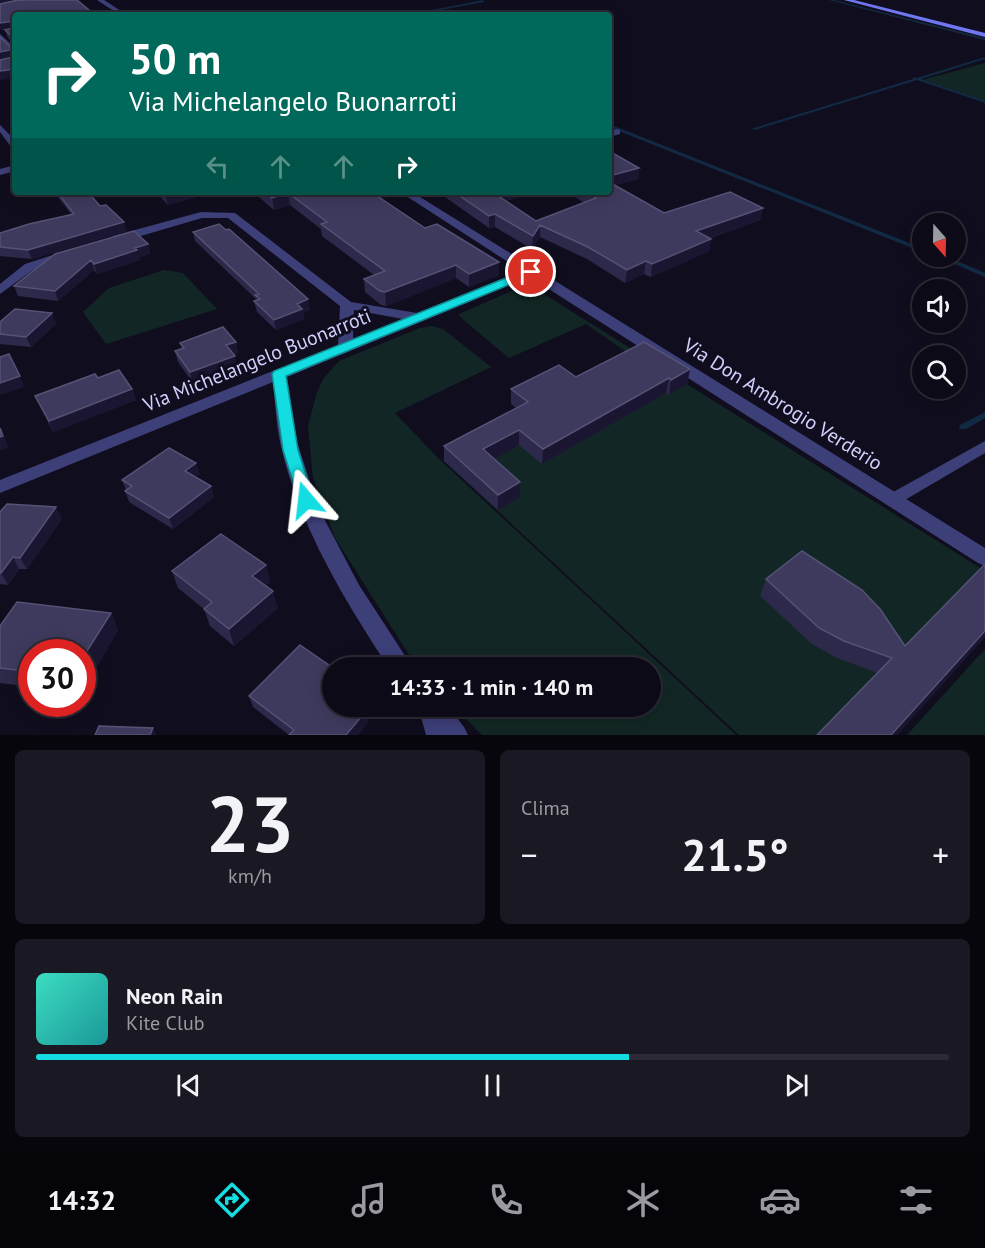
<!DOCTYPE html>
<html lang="it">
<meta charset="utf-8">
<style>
body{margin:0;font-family:"PT Sans",sans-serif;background:#1a1823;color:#f1f3f6;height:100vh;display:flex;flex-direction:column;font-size:22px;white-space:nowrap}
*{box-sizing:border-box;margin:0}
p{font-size:20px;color:#9a9aa1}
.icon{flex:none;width:33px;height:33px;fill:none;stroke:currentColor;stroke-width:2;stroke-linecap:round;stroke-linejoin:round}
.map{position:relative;height:735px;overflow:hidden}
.drawer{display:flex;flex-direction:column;gap:15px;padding:15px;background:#07060c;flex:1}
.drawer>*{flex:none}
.guide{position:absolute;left:12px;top:12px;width:600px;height:183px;border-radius:6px;box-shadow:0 3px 15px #0003,0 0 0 2px #2c2b35;background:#00695c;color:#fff;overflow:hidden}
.needle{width:39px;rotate:160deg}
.controls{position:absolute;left:912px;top:213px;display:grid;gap:12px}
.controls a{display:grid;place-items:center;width:54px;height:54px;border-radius:50%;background:#0c0a16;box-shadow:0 3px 15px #0003,0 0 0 2px #2c2b35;font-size:30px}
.speed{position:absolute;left:18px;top:639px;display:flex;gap:12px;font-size:30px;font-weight:700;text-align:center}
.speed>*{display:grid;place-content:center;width:78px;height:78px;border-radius:50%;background:#0c0a16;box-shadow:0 3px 15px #0003,0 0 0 2px #2c2b35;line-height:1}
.speed .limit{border:9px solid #d22;background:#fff;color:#111}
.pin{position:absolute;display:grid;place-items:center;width:51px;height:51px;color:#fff;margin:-26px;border:3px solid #fff;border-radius:50%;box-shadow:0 2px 6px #0007}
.me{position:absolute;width:66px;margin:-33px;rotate:343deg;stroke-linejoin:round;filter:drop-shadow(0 0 4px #0008)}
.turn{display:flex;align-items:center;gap:21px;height:126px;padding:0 18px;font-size:27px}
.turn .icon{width:78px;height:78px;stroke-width:2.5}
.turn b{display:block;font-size:42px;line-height:51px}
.lanes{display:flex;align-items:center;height:57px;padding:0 18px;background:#0003;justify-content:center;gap:30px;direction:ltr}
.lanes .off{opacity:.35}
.big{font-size:45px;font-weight:700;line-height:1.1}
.drawer .card{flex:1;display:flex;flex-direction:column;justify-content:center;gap:9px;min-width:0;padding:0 21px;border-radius:9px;background:#1a1823}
.drawer .dial{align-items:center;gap:0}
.dial b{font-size:78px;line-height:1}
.song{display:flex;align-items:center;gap:18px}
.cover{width:72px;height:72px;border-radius:9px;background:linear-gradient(135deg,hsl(170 70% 55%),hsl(180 70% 35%))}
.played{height:6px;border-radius:3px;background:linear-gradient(90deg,#14dde2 65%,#2c2b35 65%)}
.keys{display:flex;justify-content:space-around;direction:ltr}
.heat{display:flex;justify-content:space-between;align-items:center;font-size:33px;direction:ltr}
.drawer .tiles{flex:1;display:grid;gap:15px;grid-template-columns:1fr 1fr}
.card:last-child{grid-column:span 2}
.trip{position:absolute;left:322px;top:657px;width:339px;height:60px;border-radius:30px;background:#0c0a16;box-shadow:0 3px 15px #0003,0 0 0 2px #2c2b35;font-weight:700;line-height:60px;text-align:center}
.menu{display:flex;height:96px;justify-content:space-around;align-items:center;background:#050409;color:#9a9aa1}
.menu .icon{width:42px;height:42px}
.menu .active{color:#14dde2}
.menu b{font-size:27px;color:#f1f3f6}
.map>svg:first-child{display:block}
</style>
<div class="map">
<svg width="985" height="735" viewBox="0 0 985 735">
<rect width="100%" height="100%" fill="#100e1e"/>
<path fill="#122725" d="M 985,63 L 985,102 L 922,80 Z
M 164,270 L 183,273 L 217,309 L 106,344 L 83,312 L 109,288 Z
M 526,288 L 539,291 L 641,355 L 635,358 L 586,324 L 509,358 L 459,316 L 459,314 L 516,289 Z
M 432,326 L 443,329 L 491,367 L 395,413 L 438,458 L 736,735 L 482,735 L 454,707 L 651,706 L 651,668 L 419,668 L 413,661 L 335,538 L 313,478 L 308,426 L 317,392 L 324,378 L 339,361 L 420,328 Z
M 642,356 L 985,571 L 985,637 L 897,735 L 739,735 L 444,461 Z
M 985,649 L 985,735 L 907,735 Z"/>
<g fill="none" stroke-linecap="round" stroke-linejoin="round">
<path fill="#122943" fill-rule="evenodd" d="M 483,0 L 484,2 L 414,15 L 407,15 Z
M 829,0 L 834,0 L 985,38 L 985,40 Z
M 985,57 L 985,59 L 921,79 L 985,101 L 985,103 L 917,80 L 755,130 L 751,129 L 913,79 L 913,77 L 917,78 Z
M 609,124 L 922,248 L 922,252 L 609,127 Z
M 936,256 L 946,256 L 985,273 L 985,277 Z
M 985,412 L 985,418 L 966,429 L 960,429 L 959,427 L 960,425 Z"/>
<path fill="#3d3f79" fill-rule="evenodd" d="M 0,125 L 15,140 L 15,149 L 12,148 L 0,132 Z
M 985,441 L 985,453 L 898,504 L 892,506 L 886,504 L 884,500 L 886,496 Z"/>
<path fill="#3d3f79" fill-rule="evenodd" d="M 97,0 L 104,0 L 127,15 L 120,15 Z
M 0,34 L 15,48 L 15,54 L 0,40 Z
M 617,129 L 620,130 L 620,134 L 609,137 L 609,131 Z
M 15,165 L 15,171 L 0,175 L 0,169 Z
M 400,192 L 412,192 L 985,548 L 985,566 L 978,563 L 530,277 L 287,377 L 297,442 L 319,509 L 359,585 L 413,668 L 389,668 C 343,598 298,524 280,442 C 276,422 275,402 273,382 L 0,493 L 0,480 L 338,345 L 340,306 L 228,218 L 202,218 L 117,243 L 111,239 L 113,236 L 201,212 L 235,213 L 351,302 L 417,313 L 522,271 ZM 354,310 L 403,319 L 353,339 Z
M 68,250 L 72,251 L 72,257 L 33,270 L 0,294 L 0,284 L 25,264 Z
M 418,706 L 448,706 L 464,727 L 468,735 L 426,735 Z"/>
<path fill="#6f76f2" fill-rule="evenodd" d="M 844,0 L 854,0 L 985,33 L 985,37 Z"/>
</g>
<path fill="#2c294a" d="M 80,2 L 15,78 L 11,48 L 14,48 L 14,44 L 8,38 L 5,30 L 10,29 L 0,30 Z
M 609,151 L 639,168 L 638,179 L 615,185 L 664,213 L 763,208 L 760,220 L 710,238 L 711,239 L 709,251 L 651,277 L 644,274 L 625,283 L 587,259 L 540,237 L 532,249 L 495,227 L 489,228 L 438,192 L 536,192 L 506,201 L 536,221 L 584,203 L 568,192 L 609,192 Z
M 54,192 L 88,192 L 100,206 L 127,231 L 32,259 L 0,256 L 0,233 L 71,214 Z
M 156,192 L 215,192 L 168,205 Z
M 253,192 L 399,192 L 398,193 L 381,199 L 425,228 L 499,262 L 499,275 L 469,287 L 456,278 L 386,306 L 381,305 L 365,292 L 364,279 L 374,275 L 322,236 L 321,229 L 290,205 L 274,210 Z
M 193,232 L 310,310 L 303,312 L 304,319 L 276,330 L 257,312 L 254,301 L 256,301 L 256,299 L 195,241 Z
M 148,244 L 150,254 L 139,257 L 140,260 L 97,274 L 94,270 L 58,301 L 18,296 L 14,286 L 55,254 Z
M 0,322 L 56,324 L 31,347 L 0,344 Z
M 236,342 L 238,353 L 234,354 L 237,367 L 193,383 L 178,362 L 175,351 L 182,349 L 180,343 Z
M 690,369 L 687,384 L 669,395 L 666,393 L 542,464 L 519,445 L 494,459 L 520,497 L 498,510 L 444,461 L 444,446 L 516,408 L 511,404 L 511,389 L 576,377 Z
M 98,378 L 132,389 L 136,400 L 53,432 L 35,396 Z
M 200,474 L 196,477 L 211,486 L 214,497 L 173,529 L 129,502 L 125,491 L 126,490 L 122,480 Z
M 0,512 L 62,519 L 27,569 L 19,569 L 8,585 L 0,584 Z
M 266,565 L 270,582 L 265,586 L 278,608 L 234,646 L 210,626 L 204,609 L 178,588 L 172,571 Z
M 766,579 L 905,646 L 878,673 L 837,658 L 812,644 L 760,596 Z
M 111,613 L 118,630 L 87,684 L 82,684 L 82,652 L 32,652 L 32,687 L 0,683 L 0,626 Z
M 249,696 L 333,706 L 368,722 L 358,735 L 289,735 L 253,707 Z"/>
<path fill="#1a1631" d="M 0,0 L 16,0 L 0,3 Z
M 14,21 L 15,28 L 0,30 L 0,23 Z
M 14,49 L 15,57 L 0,61 L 0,52 Z
M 15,69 L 15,78 L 0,80 L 0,71 Z
M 639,168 L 638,179 L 609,187 L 609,176 Z
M 171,192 L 215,192 L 168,205 L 165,194 Z
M 369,192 L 399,192 L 398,193 L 370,203 Z
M 496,192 L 536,192 L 494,204 L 494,193 Z
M 288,193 L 290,205 L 274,210 L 272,198 Z
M 763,208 L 760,220 L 694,243 L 696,231 Z
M 495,214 L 495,227 L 489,228 L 489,216 Z
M 124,222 L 127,231 L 32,259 L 28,250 Z
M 540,225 L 540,237 L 532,249 L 533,236 Z
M 711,239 L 709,251 L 651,277 L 652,264 Z
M 148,244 L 150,254 L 139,257 L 140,260 L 97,274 L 94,264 L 135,248 Z
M 91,260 L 94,270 L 58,301 L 55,291 Z
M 646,261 L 644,274 L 625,283 L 627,270 Z
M 499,262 L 499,275 L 469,287 L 469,274 Z
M 456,265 L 456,278 L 386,306 L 385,292 Z
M 308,299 L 310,310 L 303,312 L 304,319 L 276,330 L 274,320 L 297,304 Z
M 52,313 L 56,324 L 31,347 L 26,337 Z
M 236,342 L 238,353 L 229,356 L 226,345 Z
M 235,356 L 237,367 L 193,383 L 190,372 Z
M 690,369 L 687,384 L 669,395 L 671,380 Z
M 20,376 L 24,387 L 0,395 L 0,383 Z
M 669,378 L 666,393 L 542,464 L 543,449 Z
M 132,389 L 136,400 L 53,432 L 49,421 Z
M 0,428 L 9,447 L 0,451 Z
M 519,430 L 519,445 L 484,465 L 483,449 Z
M 196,463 L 200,474 L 189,483 L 185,471 Z
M 520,482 L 520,497 L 498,510 L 498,495 Z
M 211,486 L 214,497 L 173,529 L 169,518 Z
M 56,507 L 62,519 L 27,569 L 20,558 Z
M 13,557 L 19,569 L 8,585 L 1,573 Z
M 266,565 L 270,582 L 257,593 L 252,576 Z
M 273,591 L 278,608 L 234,646 L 229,629 Z
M 111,613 L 118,630 L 87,684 L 82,676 L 82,659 Z
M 985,631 L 985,637 L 897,735 L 891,735 Z
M 333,677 L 333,692 L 327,684 Z
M 366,711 L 368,722 L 358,735 L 346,735 Z
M 153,728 L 156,735 L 150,735 Z"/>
<path fill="#3e3a5d" stroke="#555276" stroke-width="1.5" d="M 18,0 L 77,0 L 95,15 L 15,15 L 15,69 L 0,71 L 0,60 L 13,57 L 14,49 L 0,52 L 0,37 L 11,48 L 14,48 L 14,39 L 5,30 L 14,28 L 14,21 L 0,23 L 0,4 Z
M 609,151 L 639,168 L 609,176 Z
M 609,182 L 664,213 L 730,192 L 763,208 L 696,231 L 711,239 L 652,264 L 646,261 L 627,270 L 588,247 L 540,225 L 533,236 L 495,214 L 489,216 L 454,192 L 496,192 L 494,193 L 536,221 L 596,198 L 587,192 L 609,192 Z
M 57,192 L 88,192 L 100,206 L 106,205 L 124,222 L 28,250 L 0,247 L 0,233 L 29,224 L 74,214 Z
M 264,192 L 371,192 L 425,228 L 437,224 L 499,262 L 469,274 L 456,265 L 385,292 L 380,291 L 364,279 L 385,271 L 321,224 L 327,222 L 288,193 L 272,198 Z
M 219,224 L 226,230 L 229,229 L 308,299 L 297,304 L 302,309 L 274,320 L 254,301 L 260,299 L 255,295 L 259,294 L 193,232 Z
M 134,231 L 148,244 L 135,248 L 137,250 L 94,264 L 91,260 L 55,291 L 14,286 L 55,254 Z
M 15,309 L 52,313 L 26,337 L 0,334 L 0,322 Z
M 223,327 L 236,342 L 226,345 L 235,356 L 190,372 L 175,351 L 184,348 L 180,343 Z
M 644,342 L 690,369 L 671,380 L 669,378 L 543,449 L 519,430 L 483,449 L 520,482 L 498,495 L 444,446 L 528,402 L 511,389 L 559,365 L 576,377 Z
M 9,354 L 20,376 L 0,383 L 0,357 Z
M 119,370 L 132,389 L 49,421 L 35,396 L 95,374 L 98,378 Z
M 0,428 L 3,436 L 0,437 Z
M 169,448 L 196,463 L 185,471 L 211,486 L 169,518 L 125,491 L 132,486 L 122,480 Z
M 7,504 L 56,507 L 20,558 L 13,557 L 1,573 L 0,573 L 0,512 Z
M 221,534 L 266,565 L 252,576 L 273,591 L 229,629 L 204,609 L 212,602 L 172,571 Z
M 802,551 L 862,590 L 880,609 L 905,646 L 985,564 L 985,631 L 891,735 L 817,735 L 892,658 L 844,641 L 819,628 L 766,579 Z
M 17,602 L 111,613 L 82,659 L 82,652 L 32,652 L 32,672 L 0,668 L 0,626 Z
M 300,645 L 333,668 L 333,677 L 327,684 L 333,688 L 333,706 L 360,706 L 366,711 L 346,735 L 289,735 L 294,730 L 249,696 Z
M 99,726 L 153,728 L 150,735 L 95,735 Z"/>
<path fill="#14dde2" stroke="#0d9093" stroke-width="1.5" d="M 531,268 L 537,272 L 535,274 L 286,376 L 298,450 L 314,500 L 311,504 L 300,504 L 283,450 L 272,374 L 274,371 Z"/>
<g text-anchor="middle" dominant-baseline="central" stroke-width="6" stroke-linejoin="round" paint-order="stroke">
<g font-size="20" fill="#d1cffb" stroke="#100e1e">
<text transform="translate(257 360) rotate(-22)">Via Michelangelo Buonarroti</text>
<text transform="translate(783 404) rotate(32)">Via Don Ambrogio Verderio</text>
</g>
</g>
</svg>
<div class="controls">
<a><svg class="needle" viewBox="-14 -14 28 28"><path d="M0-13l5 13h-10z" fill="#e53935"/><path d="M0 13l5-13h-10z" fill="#9a9aa1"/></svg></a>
<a><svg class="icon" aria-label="sound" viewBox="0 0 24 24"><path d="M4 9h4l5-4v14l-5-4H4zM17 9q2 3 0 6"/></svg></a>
<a><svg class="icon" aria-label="search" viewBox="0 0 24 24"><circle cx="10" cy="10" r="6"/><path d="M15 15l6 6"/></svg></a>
</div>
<div class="speed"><div class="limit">30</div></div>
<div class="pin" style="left:531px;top:272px;background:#d93025"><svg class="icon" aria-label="arrive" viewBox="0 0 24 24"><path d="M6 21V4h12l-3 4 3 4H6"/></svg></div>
<svg class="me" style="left:306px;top:500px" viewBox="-20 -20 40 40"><path d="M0-17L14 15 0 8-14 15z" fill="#14dde2" stroke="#fff" stroke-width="4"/></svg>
<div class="trip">14:33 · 1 min · 140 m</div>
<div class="guide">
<div class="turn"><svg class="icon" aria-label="right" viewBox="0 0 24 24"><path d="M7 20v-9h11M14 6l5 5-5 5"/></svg><div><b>50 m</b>Via Michelangelo Buonarroti</div></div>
<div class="lanes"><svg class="icon off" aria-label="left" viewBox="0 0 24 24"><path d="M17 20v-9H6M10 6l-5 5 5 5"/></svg><svg class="icon off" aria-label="ahead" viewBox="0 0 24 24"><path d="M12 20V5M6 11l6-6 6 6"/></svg><svg class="icon off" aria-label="ahead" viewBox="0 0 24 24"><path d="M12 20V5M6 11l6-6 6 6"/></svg><svg class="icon" aria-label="right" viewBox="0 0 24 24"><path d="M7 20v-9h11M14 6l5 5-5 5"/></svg></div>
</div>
</div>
<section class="drawer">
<div class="tiles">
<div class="card dial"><b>23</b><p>km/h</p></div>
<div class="card"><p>Clima</p>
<div class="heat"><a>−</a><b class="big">21.5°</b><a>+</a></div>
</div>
<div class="card">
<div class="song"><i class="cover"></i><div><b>Neon Rain</b><p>Kite Club</p></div></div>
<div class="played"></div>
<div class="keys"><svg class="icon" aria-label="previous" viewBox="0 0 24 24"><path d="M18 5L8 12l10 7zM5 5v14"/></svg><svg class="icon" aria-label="pause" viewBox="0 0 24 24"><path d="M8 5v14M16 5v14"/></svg><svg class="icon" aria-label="next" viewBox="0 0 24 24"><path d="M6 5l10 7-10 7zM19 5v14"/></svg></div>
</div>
</div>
</section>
<nav class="menu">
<b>14:32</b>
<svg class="icon active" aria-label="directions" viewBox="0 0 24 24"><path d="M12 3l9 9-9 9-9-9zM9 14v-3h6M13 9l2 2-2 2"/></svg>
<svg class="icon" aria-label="music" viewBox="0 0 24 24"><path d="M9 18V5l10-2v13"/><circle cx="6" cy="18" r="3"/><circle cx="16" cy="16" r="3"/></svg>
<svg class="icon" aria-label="phone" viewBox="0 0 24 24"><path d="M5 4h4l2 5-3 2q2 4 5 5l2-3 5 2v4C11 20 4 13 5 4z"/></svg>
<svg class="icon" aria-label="climate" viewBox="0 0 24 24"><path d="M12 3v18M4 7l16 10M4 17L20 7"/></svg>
<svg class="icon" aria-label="car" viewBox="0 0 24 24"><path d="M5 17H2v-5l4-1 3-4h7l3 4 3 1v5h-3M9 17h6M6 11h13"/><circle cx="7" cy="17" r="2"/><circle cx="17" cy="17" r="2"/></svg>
<svg class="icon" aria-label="filters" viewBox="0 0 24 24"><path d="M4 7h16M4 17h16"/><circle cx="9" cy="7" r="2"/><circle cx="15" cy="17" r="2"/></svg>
</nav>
